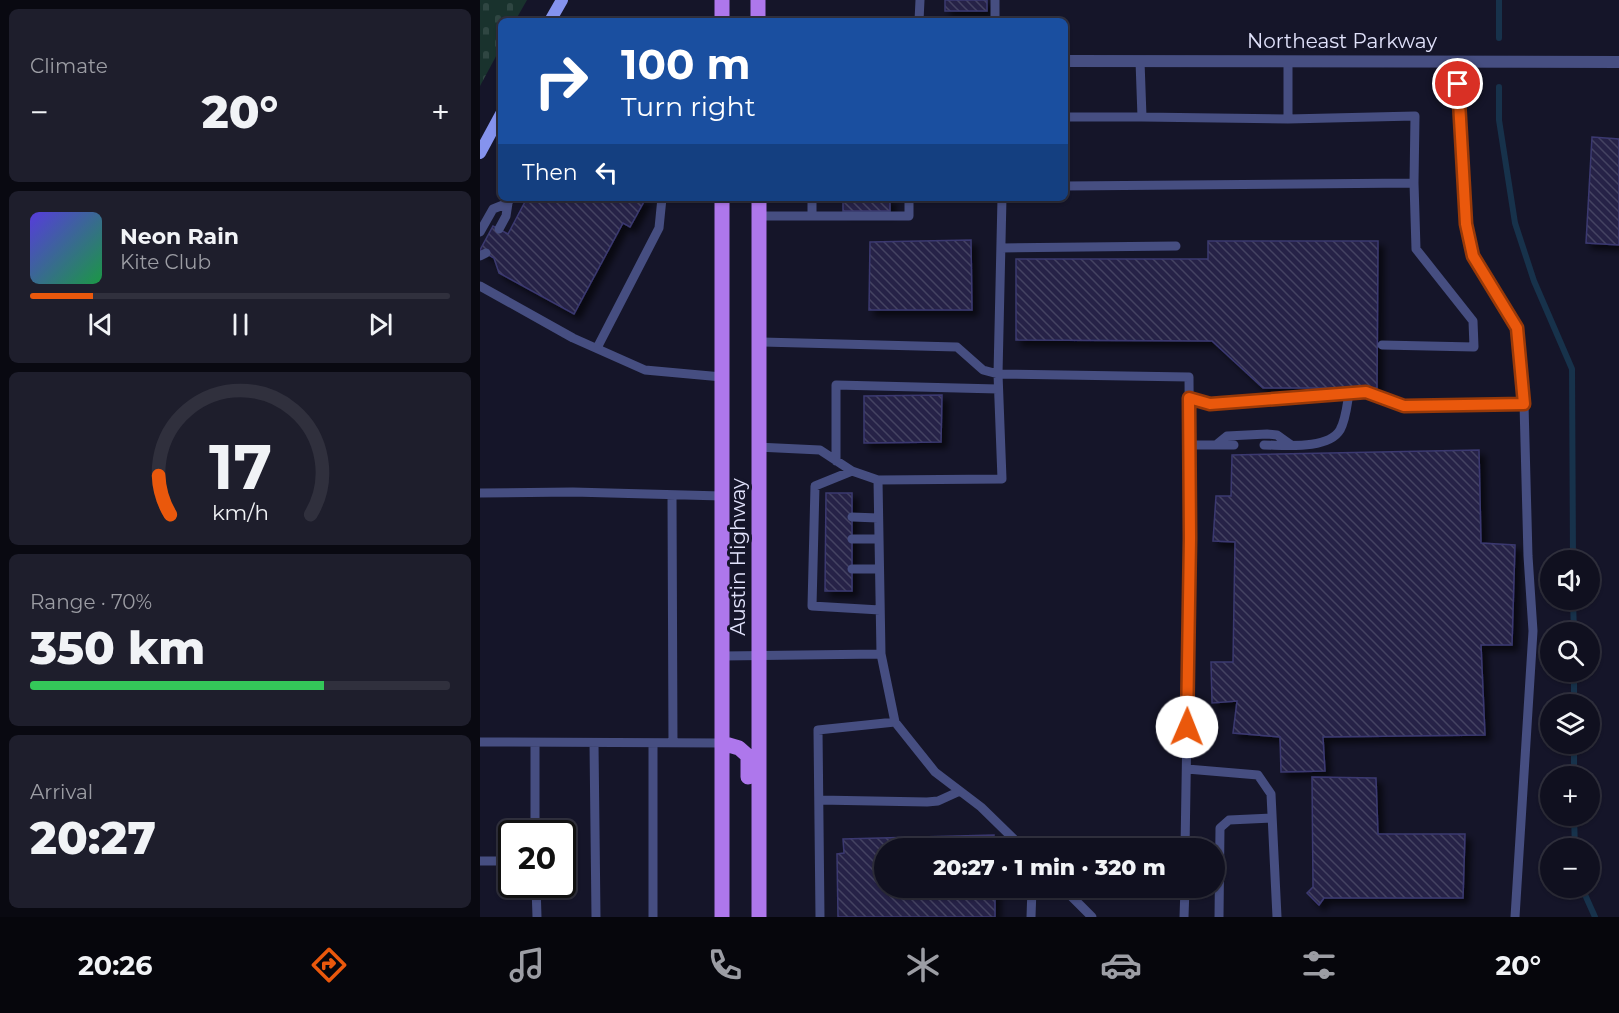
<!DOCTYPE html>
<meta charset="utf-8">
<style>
body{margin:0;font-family:Montserrat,sans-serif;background:#1e1e2c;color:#f1f3f6;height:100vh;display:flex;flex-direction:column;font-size:22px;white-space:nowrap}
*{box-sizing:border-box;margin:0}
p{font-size:20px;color:#9c9da4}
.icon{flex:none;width:33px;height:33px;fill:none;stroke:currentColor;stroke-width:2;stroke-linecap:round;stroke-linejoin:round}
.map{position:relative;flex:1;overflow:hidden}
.panel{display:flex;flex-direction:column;gap:9px;padding:9px;background:#090911;width:480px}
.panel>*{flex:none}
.banner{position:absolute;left:18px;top:18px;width:570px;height:183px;border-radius:9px;box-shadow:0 2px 4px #0004,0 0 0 2px #30303d;background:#1a4fa0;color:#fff;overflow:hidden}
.fabs{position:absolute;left:1060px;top:550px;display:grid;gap:12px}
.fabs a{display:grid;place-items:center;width:60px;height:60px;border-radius:50%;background:#10101f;box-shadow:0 2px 4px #0004,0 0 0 2px #30303d;font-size:30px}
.speed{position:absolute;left:18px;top:820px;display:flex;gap:12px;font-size:30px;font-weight:700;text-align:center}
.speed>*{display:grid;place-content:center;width:78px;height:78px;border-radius:50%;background:#10101f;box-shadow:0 2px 4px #0004,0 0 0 2px #30303d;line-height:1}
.speed .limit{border:3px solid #111;border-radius:9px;background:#fff;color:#111}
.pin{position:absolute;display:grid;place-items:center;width:51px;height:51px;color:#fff;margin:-26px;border:3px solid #fff;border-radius:50%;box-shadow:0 2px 6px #0007}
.me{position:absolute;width:66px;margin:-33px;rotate:1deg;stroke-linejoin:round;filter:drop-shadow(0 0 4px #0008)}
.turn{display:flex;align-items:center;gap:21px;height:126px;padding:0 24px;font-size:27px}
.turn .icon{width:78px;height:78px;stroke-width:2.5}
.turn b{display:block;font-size:42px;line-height:51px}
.then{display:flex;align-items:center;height:57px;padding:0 24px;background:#0003;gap:12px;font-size:22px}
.big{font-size:45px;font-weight:800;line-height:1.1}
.panel .widget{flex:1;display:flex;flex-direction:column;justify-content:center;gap:9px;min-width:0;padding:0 21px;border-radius:9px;background:#1e1e2c}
.panel .dial{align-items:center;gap:0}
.dial svg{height:156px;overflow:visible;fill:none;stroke:#30303d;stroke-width:7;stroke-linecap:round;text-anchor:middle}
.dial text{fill:#f1f3f6;stroke:none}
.song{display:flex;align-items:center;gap:18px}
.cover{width:72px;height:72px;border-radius:9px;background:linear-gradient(135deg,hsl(250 70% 55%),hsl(140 70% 35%))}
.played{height:6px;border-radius:3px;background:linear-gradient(90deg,#ea580c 15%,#30303d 15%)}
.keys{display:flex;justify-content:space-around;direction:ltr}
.heat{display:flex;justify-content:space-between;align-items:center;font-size:33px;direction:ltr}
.charge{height:9px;border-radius:4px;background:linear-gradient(90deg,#34c759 70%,#30303d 0)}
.trip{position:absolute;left:394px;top:838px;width:351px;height:60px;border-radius:30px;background:#10101f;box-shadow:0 2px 4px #0004,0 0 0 2px #30303d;font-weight:800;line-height:60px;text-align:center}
.dock{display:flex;height:96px;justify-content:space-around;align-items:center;background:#06060c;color:#9c9da4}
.dock .icon{width:42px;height:42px}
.dock .active{color:#ea580c}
.dock b{font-size:27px;color:#f1f3f6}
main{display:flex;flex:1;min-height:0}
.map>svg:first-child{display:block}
</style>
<main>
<section class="panel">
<div class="widget"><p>Climate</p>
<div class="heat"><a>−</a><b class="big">20°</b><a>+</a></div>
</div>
<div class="widget">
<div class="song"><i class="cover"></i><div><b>Neon Rain</b><p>Kite Club</p></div></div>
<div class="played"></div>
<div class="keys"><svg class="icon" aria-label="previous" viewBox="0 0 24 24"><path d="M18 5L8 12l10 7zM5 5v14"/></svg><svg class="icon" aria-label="pause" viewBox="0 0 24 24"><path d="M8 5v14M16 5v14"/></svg><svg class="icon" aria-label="next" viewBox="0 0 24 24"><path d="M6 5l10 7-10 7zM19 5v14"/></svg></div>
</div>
<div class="widget dial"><svg viewBox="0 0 100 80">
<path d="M14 69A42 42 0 1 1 86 69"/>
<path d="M14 69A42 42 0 0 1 8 49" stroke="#ea580c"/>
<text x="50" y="56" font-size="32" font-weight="700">17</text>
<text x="50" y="72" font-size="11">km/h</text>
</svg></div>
<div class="widget"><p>Range · 70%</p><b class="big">350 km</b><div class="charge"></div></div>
<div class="widget"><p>Arrival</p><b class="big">20:27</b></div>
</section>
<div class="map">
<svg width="1139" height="917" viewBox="0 0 1139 917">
<defs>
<pattern id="cemetery-stones" width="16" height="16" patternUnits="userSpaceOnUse" patternTransform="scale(1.5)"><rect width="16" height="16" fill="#19322d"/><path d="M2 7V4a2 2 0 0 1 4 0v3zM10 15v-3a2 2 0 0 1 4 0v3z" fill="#2f4642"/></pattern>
<pattern id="building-back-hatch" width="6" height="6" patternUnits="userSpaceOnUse" patternTransform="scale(1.5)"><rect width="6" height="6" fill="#252347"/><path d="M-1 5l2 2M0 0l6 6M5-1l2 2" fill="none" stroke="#444362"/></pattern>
<filter id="shadow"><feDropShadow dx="5.5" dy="5.5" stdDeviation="3" flood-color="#0009"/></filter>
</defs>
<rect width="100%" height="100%" fill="#151529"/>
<path fill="url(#cemetery-stones)" d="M 0,0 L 47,0 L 35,21 L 21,21 L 21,47 L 0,86 Z"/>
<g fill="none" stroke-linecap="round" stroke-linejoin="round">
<path stroke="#17324b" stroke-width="6" d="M 1019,38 L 1019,0
M 1019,87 L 1019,120 L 1035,223 L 1054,281 L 1092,369 L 1093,561
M 1093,600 L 1094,633
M 1094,672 L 1094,705
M 1094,744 L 1094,777
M 1094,816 L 1095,849
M 1102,888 L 1115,917"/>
</g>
<path fill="url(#building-back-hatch)" stroke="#3b3970" stroke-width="1.5" filter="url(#shadow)" d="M 465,0 L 507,0 L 507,11 L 465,11 Z
M 1112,137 L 1139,139 L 1139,245 L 1106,243 Z
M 47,198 L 166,198 L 150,227 L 143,223 L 94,314 L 19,273 L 14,258 L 0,250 L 13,226 L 28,234 Z
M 363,198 L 410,198 L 410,211 L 363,211 Z
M 491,240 L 492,310 L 389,310 L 390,242 Z
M 728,241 L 898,241 L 897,388 L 783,388 L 732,341 L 536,340 L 536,259 L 728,259 Z
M 462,395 L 461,442 L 384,443 L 384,396 Z
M 999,450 L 1001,543 L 1035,545 L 1032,645 L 1001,645 L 1005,735 L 843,737 L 845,771 L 801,772 L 800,737 L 753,733 L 757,701 L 732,703 L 731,662 L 753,662 L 755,542 L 733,541 L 736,496 L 751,496 L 752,455 Z
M 346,493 L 372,493 L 372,591 L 345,591 Z
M 832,777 L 896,778 L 898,834 L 985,834 L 983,898 L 844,898 L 839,905 L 827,893 L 833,887 Z
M 514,835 L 514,849 L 405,849 L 405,888 L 515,888 L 515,917 L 358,917 L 357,854 L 364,853 L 363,839 Z"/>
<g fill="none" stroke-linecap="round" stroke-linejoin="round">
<path stroke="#464e81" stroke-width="9" d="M 515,0 L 515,21
M 439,21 L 440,0
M 660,61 L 662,117 L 808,119 L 808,61
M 976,61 L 986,224 L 993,256 L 1037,328 L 1044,404
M 585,117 L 662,117
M 585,186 L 934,183 L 935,116 L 808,119
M 522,198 L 518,374 L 709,377 L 710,538 L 705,849
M 279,216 L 429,216 L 429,198
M 332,216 L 332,198
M 19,229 L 26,216 L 28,203
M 0,232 L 13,209 L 28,203 L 30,198
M 521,248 L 696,246
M 0,256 L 6,253
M 0,286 L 93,338 L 165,370 L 242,377
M 279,342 L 477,347 L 503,370 L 518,374 L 522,479 L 398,480
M 902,345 L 994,347 L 993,321 L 936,249 L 934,183
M 117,348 L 179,228 L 182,198
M 709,398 L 730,404 L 886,392 L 924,406 L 1044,404 L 1048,556 L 1053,631 L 1035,917
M 710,445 L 754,445
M 736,445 L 747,436 L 787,434 L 797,435 L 811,445
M 784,445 C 804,445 848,450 860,430 C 866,419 867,405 869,393
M 279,447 L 340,450 L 372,471 L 398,480 L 401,654 L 415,722 L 455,772 L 501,807 L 544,849
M 356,461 L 356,385 L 518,389
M 372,471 L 335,486 L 332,606 L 400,610
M 0,493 L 93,492 L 242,496
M 192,495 L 193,743
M 372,517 L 398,518
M 372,539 L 399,539
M 372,569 L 399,569
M 242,656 L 401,654
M 0,742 L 242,743
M 55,743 L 55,834
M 114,743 L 116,917
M 173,743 L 173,917
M 707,769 L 778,775 L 791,794 L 797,917
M 339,800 L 447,802 L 458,801 L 480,791
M 0,861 L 32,861
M 56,885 L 57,917
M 583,888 L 612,917
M 340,917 L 338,730 L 415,722
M 551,917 L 552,888
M 704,917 L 705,888
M 739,917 L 740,828 L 749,820 L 792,818"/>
<path stroke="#464e81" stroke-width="12" d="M 585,61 L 1139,62"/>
<path stroke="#8593ee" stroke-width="12" d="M 70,21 L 82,0
M 0,153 L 21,114"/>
<path stroke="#ae77ec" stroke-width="15" d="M 278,0 L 278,21
M 242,21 L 242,0
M 242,198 L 242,917
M 242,743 L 259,748 L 268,756 L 268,777
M 279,917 L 279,198"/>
</g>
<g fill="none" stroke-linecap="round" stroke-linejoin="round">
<defs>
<path id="route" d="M 707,727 L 710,538 L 709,398 L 730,404 L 886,392 L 924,406 L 1044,404 L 1037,328 L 993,256 L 986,224 L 978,84"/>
</defs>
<use href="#route" stroke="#983908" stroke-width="15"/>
<use href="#route" stroke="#ea580c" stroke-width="10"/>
</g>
<g text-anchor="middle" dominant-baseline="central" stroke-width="6" stroke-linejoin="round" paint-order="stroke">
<g font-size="20" fill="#e1e2fb" stroke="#151529">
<text x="862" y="41">Northeast Parkway</text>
<text transform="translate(258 557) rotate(-90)">Austin Highway</text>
</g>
</g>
</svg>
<div class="fabs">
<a><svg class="icon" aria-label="sound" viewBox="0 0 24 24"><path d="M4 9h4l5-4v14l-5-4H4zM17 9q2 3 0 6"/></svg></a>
<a><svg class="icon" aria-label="search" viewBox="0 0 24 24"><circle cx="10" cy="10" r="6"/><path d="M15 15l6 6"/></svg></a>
<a><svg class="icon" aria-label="layers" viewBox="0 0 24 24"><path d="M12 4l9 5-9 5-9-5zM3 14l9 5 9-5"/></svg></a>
<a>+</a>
<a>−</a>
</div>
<div class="speed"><div class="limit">20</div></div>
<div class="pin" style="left:978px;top:84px;background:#d93025"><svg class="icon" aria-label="arrive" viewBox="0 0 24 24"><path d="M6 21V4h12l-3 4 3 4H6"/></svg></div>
<svg class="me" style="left:707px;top:727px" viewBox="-20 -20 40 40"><circle r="19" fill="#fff"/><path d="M0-13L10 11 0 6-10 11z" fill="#ea580c"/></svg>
<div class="trip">20:27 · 1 min · 320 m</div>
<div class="banner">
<div class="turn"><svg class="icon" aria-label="right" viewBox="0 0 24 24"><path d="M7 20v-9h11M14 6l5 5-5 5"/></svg><div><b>100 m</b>Turn right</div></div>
<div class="then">Then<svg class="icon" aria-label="left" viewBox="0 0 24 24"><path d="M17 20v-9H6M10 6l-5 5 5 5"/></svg></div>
</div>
</div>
</main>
<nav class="dock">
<b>20:26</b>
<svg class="icon active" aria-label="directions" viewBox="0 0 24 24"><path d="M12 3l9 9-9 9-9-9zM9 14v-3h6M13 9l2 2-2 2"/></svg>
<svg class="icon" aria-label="music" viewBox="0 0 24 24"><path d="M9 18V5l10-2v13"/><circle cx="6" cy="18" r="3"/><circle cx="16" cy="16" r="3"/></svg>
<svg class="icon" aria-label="phone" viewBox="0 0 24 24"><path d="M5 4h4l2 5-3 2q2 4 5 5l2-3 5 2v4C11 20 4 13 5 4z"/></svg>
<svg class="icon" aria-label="climate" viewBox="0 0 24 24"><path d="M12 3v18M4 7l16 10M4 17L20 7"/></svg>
<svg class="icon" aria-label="car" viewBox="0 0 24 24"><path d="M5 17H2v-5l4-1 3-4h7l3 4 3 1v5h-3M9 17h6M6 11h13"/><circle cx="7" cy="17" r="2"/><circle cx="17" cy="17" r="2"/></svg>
<svg class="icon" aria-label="filters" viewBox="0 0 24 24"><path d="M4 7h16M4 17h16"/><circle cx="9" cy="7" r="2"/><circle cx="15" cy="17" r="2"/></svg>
<b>20°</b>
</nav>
